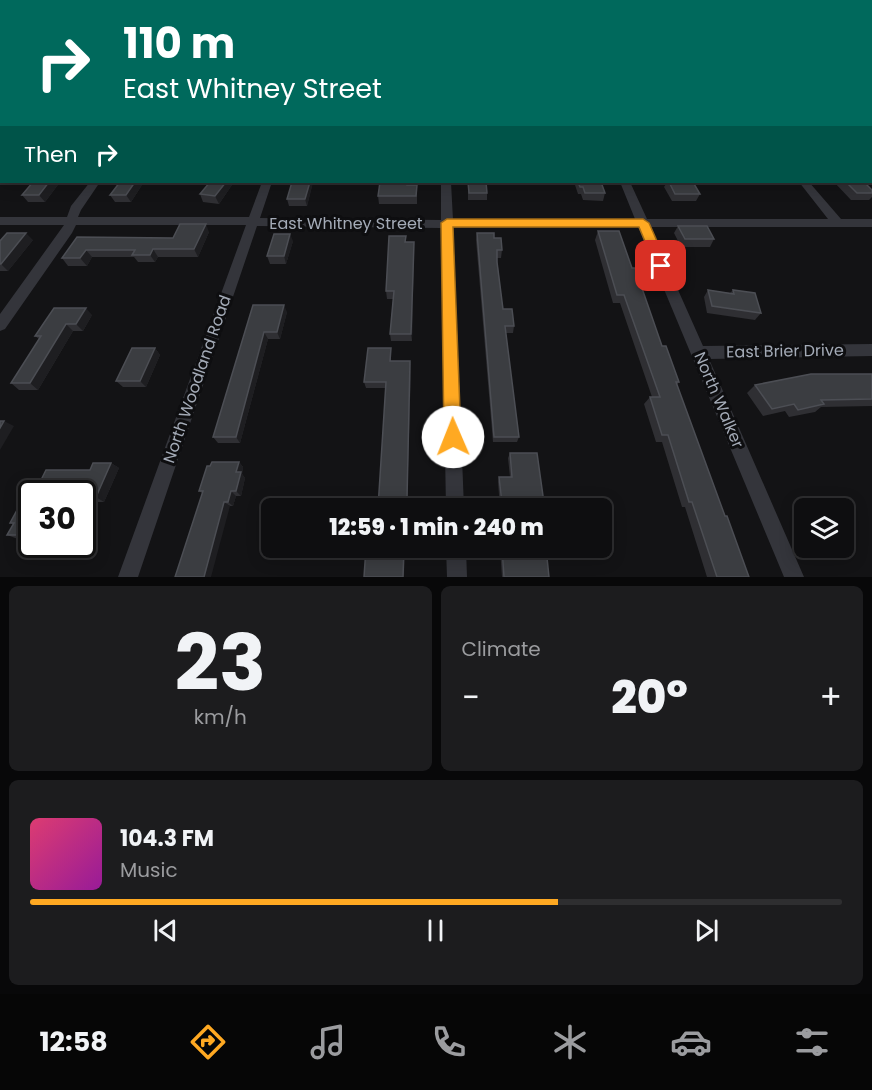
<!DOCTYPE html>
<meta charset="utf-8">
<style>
body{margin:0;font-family:Poppins,sans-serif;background:#1c1c1e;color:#f1f3f6;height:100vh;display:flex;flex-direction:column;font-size:22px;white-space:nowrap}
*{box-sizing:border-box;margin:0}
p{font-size:20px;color:#9b9c9f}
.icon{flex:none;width:33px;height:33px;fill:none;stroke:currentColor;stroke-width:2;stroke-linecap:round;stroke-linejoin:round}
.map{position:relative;height:577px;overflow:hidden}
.details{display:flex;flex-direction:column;gap:9px;padding:9px;background:#080809;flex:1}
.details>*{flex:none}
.guide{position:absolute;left:0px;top:0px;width:873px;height:183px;box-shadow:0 3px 15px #0003,0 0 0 2px #2e2e30;background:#00695c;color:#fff;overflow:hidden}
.controls{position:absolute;left:794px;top:498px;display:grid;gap:12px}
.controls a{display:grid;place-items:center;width:60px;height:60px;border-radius:9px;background:#0e0e10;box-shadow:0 3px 15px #0003,0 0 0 2px #2e2e30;font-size:30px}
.speed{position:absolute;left:18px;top:480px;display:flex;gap:12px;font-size:30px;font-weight:700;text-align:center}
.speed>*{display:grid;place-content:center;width:78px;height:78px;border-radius:50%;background:#0e0e10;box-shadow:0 3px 15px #0003,0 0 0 2px #2e2e30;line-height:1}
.speed .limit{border:3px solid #111;border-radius:9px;background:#fff;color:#111}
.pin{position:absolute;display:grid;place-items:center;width:51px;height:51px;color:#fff;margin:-26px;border-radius:12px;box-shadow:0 3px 9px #0006}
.me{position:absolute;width:66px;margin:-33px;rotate:359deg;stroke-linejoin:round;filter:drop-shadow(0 0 4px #0008)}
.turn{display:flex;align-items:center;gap:21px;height:126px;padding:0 24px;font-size:27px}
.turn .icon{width:78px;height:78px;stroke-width:2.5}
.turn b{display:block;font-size:42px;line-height:51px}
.then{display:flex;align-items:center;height:57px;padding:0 24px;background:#0003;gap:12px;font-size:22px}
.big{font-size:45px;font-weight:800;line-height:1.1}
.details .card{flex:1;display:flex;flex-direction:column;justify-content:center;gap:9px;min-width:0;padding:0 21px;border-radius:9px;background:#1c1c1e}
.details .dial{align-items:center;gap:0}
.dial b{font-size:78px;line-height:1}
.song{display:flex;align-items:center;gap:18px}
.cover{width:72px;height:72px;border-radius:9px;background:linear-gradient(135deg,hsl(340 70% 55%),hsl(300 70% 35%))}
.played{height:6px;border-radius:3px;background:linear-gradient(90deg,#ffa922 65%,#2e2e30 65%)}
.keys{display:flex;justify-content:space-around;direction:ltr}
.heat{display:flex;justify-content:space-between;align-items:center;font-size:33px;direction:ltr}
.details .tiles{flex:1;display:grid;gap:9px;grid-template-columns:1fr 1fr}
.card:last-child{grid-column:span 2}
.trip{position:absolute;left:261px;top:498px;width:351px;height:60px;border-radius:9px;background:#0e0e10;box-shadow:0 3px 15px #0003,0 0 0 2px #2e2e30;font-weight:800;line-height:60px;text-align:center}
.menu{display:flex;height:96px;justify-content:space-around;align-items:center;background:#060606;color:#9b9c9f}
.menu .icon{width:42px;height:42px}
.menu .active{color:#ffa922}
.menu b{font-size:27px;color:#f1f3f6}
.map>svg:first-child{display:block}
</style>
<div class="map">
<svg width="872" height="577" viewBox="0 0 872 577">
<rect width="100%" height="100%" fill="#131315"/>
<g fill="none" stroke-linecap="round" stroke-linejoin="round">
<path fill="#34353b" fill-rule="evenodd" d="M 0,87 L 2,87 L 0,93 Z
M 90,182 L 100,182 L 81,210 L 78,217 L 249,217 L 262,182 L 272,182 L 260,218 L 441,220 L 441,182 L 451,182 L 453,220 L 635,219 L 620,182 L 630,182 L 647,219 L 828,219 L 799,182 L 809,182 L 841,219 L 872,219 L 872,227 L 650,227 L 703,346 L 872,344 L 872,356 L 709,359 L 804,577 L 784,577 L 638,227 L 453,228 L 464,508 L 446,508 L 441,228 L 257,226 L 138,577 L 118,577 L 246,225 L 76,225 L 72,233 L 5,329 L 0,331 L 0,314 L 64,225 L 0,225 L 0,217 L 67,217 L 71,206 Z
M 446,548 L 466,548 L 467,577 L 447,577 Z"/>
</g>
<path fill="#2f2f33" d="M 33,182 L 60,182 L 45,202 L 28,202 L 22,195 Z
M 210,182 L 234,182 L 219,204 L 203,202 L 200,194 Z
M 292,182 L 313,182 L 307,206 L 289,206 L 287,199 Z
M 408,182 L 408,185 L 417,185 L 417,204 L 379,204 L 378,196 Z
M 468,182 L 487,193 L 487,200 L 468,200 Z
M 574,182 L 601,182 L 605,193 L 603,201 L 583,200 L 581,194 L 578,194 Z
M 667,182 L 693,182 L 700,194 L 696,201 L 672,201 L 664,187 Z
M 834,182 L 864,182 L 872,190 L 872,197 L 869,200 L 851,200 Z
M 142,185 L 131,202 L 115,202 L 110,195 Z
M 678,226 L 714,239 L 710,247 L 681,247 L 674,233 Z
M 598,231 L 632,268 L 662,346 L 679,382 L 677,385 L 725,516 L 749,577 L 707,577 L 685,507 L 682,507 L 662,442 L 656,442 L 644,404 L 650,397 L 652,397 L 620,303 L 613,303 L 595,240 Z
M 209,232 L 198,257 L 158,257 L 155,262 L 138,262 L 134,257 L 92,257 L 87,266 L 68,266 L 62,258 L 77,237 L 173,238 Z
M 477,233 L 494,238 L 502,250 L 501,258 L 497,258 L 503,309 L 514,326 L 513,333 L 506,333 L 519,437 L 517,442 L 493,442 L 476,240 Z
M 33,240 L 8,271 L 0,271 L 0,241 Z
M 293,241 L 286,264 L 270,264 L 267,256 Z
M 406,242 L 414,249 L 412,341 L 391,341 L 390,334 L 393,299 L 387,299 L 386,291 Z
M 708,290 L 730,293 L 733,290 L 761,313 L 755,320 L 707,313 L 704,297 Z
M 253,305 L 287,312 L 280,339 L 268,339 L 240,443 L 218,443 L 213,437 Z
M 92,315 L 83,331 L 73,331 L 38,390 L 19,390 L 11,383 L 39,339 L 35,336 Z
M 155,348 L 160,355 L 146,387 L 123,387 L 116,381 Z
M 391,348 L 391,361 L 410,361 L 411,367 L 407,504 L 397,504 L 397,508 L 386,388 L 366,388 L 364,382 Z
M 872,374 L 872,406 L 821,407 L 815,412 L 789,417 L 785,411 L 763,416 L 747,393 L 755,385 Z
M 510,453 L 544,503 L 540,508 L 500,508 L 498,482 L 499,477 L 510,477 L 508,458 Z
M 239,462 L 243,467 L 242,474 L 245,478 L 241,496 L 236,496 L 233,506 L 230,506 L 202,493 L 199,491 Z
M 93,463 L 111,463 L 119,468 L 104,502 L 82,502 L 82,494 L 32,494 L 32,539 L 18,539 L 7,535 L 13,524 L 10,523 L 30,486 L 38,486 L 46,470 L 90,470 Z
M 501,548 L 546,548 L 549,577 L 502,577 L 500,549 Z"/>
<path fill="#1e1e21" d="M 49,182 L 60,182 L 45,202 L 39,195 Z
M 135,182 L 140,182 L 142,185 L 131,202 L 126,195 Z
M 226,182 L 234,182 L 219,204 L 215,196 Z
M 310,182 L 313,182 L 307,206 L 305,199 Z
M 206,224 L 209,232 L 198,257 L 194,249 Z
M 26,233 L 33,240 L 8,271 L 1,264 Z
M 290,234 L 293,241 L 286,264 L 284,256 Z
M 414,242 L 414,249 L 412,341 L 411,334 Z
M 153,249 L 158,257 L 155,262 L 150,255 Z
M 86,250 L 92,257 L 87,266 L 80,258 Z
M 284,305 L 287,312 L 280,339 L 277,332 Z
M 86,308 L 92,315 L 83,331 L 76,324 Z
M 66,324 L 73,331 L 38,390 L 30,383 Z
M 264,332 L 268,339 L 240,443 L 236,437 Z
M 155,348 L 160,355 L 146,387 L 140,381 Z
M 410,361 L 411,367 L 407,504 L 407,499 Z
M 4,421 L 14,426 L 0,450 L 0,428 Z
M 239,462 L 243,467 L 242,474 L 245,478 L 241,496 L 236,491 L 236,472 Z
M 111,463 L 119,468 L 104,502 L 96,497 Z
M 231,491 L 236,496 L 233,506 L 228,502 Z
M 224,502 L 230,506 L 211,577 L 204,577 Z
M 29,523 L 32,524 L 32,538 L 22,535 Z
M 404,548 L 405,551 L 404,577 L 403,577 Z"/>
<path fill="#3b3d41" stroke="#4c4e54" stroke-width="1.5" d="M 33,182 L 49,182 L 39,195 L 22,195 Z
M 120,182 L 135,182 L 126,195 L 110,195 Z
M 210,182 L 226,182 L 215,196 L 200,194 Z
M 292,182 L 310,182 L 305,199 L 287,199 Z
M 380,182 L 407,182 L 407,185 L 417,185 L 416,196 L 378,196 Z
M 468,182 L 486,182 L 487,193 L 469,193 Z
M 578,182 L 601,182 L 605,193 L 585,193 L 583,187 L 580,187 Z
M 669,182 L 693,182 L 700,194 L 675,194 Z
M 846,182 L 864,182 L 872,190 L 872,193 L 857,193 Z
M 180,224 L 206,224 L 194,249 L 153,249 L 150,255 L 132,255 L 135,250 L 86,250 L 80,258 L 62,258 L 77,237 L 173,238 Z
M 678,226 L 707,226 L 714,239 L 685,239 Z
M 598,231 L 619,231 L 632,268 L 635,268 L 662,346 L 666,346 L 679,382 L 676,382 L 725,516 L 727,516 L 749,577 L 717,577 L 692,502 L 689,502 L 668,435 L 662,435 L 650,397 L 660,397 L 624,295 L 617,295 Z
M 7,233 L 26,233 L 1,264 L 0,264 L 0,241 Z
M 477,233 L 494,233 L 494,238 L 501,238 L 502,250 L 497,250 L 497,262 L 503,309 L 512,309 L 514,326 L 505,326 L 519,437 L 494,437 Z
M 274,234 L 290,234 L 284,256 L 267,256 Z
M 389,236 L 406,236 L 405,242 L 414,242 L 411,334 L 390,334 L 394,291 L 386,291 Z
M 708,290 L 734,294 L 733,290 L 755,293 L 761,313 L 712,306 Z
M 253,305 L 284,305 L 277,332 L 264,332 L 236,437 L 213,437 Z
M 54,308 L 86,308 L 76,324 L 66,324 L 30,383 L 11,383 L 41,336 L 35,336 Z
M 132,348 L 155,348 L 140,381 L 116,381 Z
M 368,348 L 391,348 L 390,361 L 410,361 L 407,499 L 396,499 L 396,508 L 378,508 L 386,382 L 364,382 Z
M 811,374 L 872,374 L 872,399 L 821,400 L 824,404 L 798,410 L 794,404 L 772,409 L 755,385 Z
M 0,421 L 4,421 L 0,428 Z
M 510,453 L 537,453 L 544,503 L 540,503 L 540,508 L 509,508 L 509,503 L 502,503 L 499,477 L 512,477 Z
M 212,462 L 239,462 L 236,472 L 241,472 L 236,491 L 231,491 L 228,502 L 224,502 L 204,577 L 175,577 L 203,491 L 199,491 L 207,466 L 210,466 Z
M 93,463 L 111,463 L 96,497 L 82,497 L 82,494 L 32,494 L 32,523 L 29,523 L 22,535 L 7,535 L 14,523 L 10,523 L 30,486 L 38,486 L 46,470 L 90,470 Z
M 366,548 L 404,548 L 403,577 L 364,577 Z
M 502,548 L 546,548 L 549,577 L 504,577 Z"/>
<linearGradient id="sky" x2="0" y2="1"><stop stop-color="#0a0a0c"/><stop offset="0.48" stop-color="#333946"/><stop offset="1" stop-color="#333946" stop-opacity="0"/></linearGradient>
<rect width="872" height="155" fill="url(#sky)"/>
<path fill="#ffa922" stroke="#a66e16" stroke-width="1.5" d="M 447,219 L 643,219 L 649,223 L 668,266 L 661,271 L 657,270 L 639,227 L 453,227 L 461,437 L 459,443 L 453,446 L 447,443 L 444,437 L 441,223 Z"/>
<g text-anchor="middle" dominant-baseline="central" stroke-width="6" stroke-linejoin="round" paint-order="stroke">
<g font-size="16" fill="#a4abb7" stroke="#0e0e10">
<text x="346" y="223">East Whitney Street</text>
<text transform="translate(785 351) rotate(-1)">East Brier Drive</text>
<text transform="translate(197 379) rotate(-71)">North Woodland Road</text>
<text transform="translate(719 400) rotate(67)">North Walker</text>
</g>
</g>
</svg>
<div class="controls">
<a><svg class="icon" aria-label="layers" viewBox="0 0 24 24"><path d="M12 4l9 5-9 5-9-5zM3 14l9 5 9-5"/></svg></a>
</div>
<div class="speed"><div class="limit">30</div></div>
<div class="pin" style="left:661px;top:266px;background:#d93025"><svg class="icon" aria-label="arrive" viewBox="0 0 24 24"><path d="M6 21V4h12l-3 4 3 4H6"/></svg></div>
<svg class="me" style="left:453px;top:437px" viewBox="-20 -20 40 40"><circle r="19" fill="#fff"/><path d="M0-13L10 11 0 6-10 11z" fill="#ffa922"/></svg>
<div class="trip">12:59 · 1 min · 240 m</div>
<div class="guide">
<div class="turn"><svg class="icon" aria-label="right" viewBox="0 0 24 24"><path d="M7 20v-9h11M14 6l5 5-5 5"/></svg><div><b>110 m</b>East Whitney Street</div></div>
<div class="then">Then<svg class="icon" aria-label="right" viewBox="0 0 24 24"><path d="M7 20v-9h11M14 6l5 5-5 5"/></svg></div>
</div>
</div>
<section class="details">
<div class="tiles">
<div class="card dial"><b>23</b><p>km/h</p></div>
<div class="card"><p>Climate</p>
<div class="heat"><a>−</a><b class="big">20°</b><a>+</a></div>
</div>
<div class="card">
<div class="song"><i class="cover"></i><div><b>104.3 FM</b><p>Music</p></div></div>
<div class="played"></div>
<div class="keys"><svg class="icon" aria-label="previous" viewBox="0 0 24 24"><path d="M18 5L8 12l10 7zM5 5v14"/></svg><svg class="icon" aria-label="pause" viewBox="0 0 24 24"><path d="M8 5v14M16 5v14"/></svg><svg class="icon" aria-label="next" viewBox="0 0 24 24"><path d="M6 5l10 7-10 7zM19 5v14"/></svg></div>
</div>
</div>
</section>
<nav class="menu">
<b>12:58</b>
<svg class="icon active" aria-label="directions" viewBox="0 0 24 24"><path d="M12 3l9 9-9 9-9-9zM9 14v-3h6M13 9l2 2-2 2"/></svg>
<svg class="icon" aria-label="music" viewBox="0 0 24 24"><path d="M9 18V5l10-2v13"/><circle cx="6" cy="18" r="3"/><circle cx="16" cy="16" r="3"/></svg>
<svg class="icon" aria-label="phone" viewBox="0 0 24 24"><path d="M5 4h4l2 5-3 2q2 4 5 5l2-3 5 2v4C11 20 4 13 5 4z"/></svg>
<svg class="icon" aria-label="climate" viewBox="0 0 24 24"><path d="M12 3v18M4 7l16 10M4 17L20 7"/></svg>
<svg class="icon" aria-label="car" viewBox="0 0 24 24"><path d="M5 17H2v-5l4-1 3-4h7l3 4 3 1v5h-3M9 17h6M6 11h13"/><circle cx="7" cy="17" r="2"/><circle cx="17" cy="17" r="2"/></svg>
<svg class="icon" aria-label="filters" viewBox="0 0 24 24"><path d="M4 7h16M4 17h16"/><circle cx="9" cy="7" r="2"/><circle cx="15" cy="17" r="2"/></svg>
</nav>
